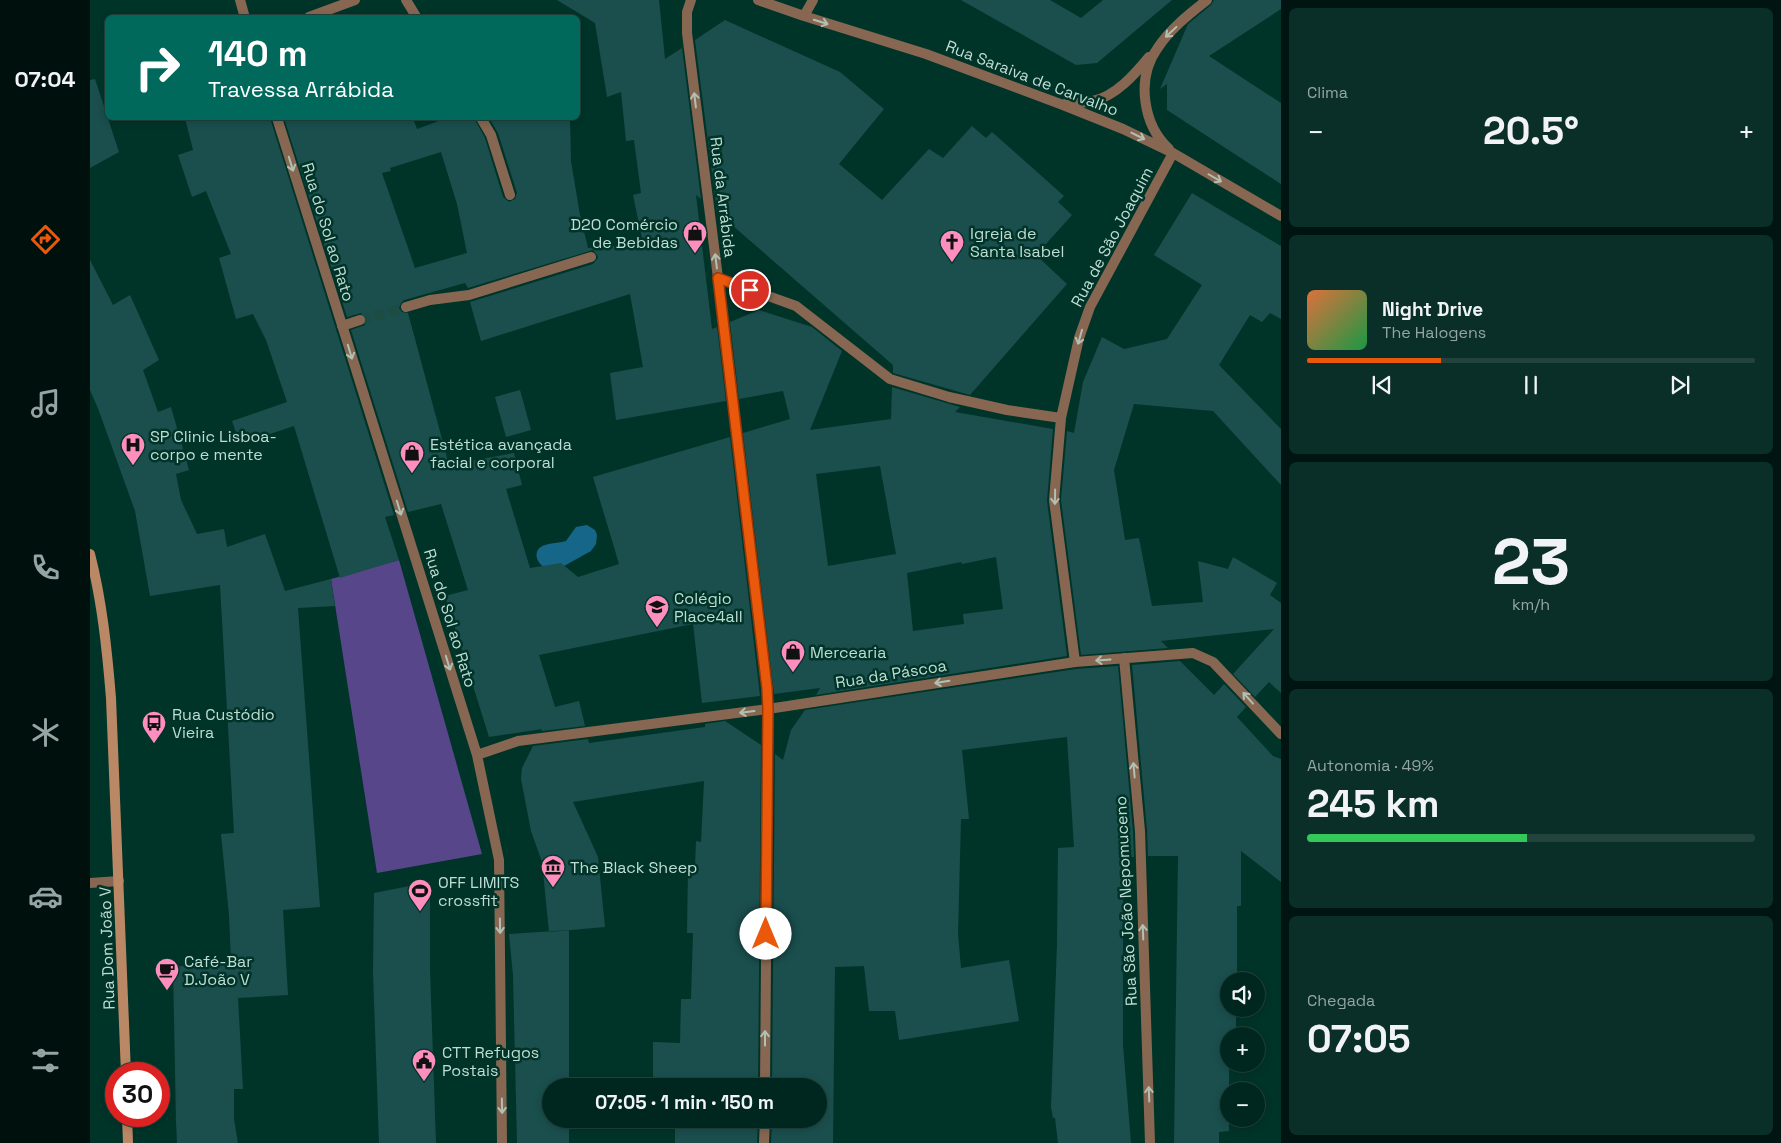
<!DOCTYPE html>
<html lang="pt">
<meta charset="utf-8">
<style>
body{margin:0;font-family:"Space Grotesk",sans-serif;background:#0a2f28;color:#f1f3f6;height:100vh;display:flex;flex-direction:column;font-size:19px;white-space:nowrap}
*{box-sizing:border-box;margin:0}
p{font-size:16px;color:#95a5a4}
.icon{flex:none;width:28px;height:28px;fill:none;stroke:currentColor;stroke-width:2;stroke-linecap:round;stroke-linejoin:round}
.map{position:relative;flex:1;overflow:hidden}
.panel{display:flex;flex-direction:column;gap:8px;padding:8px;background:#001511;width:500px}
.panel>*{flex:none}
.top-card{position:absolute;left:15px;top:15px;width:475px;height:105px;border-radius:8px;box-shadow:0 2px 8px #0003,0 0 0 1px #22443d;background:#00695c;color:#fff;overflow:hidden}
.buttons{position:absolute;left:1130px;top:972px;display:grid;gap:10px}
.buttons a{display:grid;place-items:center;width:45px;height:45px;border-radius:50%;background:#00271f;box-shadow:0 2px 8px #0003,0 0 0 1px #22443d;font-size:25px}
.speed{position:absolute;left:15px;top:1062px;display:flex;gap:10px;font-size:25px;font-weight:700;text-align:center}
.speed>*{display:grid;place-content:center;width:65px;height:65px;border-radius:50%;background:#00271f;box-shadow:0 2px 8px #0003,0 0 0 1px #22443d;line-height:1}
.speed .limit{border:8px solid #d22;background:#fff;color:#111}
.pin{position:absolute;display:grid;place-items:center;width:42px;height:42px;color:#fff;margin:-21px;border:2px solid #fff;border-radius:50%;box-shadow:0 1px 5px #0007}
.me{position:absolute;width:55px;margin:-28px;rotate:0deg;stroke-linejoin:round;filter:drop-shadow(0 0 4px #0008)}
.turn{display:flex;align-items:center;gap:18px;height:105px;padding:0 20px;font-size:22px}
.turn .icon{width:65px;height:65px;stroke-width:2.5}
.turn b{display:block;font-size:35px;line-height:42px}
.big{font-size:38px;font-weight:600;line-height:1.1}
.panel .widget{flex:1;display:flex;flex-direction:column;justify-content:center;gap:8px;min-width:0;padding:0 18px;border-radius:8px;background:#0a2f28}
.panel .dial{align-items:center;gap:0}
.dial b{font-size:65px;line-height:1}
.song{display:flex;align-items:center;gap:15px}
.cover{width:60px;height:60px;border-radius:8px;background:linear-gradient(135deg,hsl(20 70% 55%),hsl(140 70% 35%))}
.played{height:5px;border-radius:2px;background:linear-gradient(90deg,#ea580c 30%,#22443d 30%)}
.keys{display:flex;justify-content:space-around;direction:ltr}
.heat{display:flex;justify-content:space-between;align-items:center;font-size:28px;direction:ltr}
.charge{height:8px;border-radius:4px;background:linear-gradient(90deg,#34c759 49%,#22443d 0)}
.trip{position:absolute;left:452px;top:1078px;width:285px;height:50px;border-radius:25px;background:#00271f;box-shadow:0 2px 8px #0003,0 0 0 1px #22443d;font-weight:600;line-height:50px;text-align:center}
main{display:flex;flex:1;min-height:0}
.tabs{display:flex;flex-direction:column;width:90px;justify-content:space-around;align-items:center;background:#00100c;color:#95a5a4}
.tabs .icon{width:35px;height:35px}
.tabs .on{color:#ea580c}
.tabs b{font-size:22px;color:#f1f3f6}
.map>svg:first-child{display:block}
</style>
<main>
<nav class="tabs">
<b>07:04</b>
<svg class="icon on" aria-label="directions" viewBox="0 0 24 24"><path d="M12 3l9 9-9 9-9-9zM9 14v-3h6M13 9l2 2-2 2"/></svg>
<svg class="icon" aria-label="music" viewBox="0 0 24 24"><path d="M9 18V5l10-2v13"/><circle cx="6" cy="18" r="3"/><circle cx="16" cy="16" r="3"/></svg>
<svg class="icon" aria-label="phone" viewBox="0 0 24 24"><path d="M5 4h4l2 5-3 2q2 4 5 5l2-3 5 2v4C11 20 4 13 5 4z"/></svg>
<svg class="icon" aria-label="climate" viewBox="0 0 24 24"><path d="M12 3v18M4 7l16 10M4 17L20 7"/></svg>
<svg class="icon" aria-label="car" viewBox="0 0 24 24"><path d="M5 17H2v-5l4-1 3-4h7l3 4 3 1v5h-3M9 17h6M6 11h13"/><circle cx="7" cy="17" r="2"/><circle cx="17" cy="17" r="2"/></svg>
<svg class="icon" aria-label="filters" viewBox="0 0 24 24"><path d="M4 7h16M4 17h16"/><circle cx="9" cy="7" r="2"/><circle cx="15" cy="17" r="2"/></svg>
</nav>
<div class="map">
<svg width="1191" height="1143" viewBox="0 0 1191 1143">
<rect width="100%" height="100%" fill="#003429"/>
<path fill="#58468a" d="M 309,560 L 392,854 L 287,873 L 241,579 Z"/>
<path fill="#16668a" d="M 497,525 L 505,530 L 507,535 L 506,544 L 501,551 L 474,566 L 454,567 C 446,562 442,549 455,545 C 461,543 469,543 476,541 L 486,527 Z"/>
<path fill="#1a4f4e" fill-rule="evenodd" d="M 467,0 L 569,0 L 575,59 L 592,48 L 611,199 L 606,195 L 622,329 L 627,327 L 636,401 L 526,420 L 520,373 L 553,367 L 540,294 L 391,341 L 380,302 L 503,264 L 508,258 L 507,255 L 503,250 L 378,288 L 375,283 L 314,300 L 311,303 L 309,308 L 312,312 L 318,313 L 359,465 L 424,453 L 432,485 L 416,489 L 440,568 L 471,563 L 488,577 L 529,564 L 503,477 L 640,437 L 670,696 L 612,703 L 603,624 L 449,655 L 465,707 L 489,701 L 495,726 L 451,731 L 452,729 L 399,737 L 355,596 L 378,590 L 351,504 L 318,512 L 261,330 L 275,325 L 277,318 L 271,313 L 257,317 L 194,118 L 323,118 L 327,129 L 357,118 L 384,118 L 395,138 L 413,197 L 419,202 L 425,199 L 427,193 L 408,133 L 399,118 L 480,118 L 481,161 L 490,215 L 498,248 L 553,243 L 543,195 L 551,193 L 544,140 L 536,141 L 531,92 L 517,97 L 505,23 ZM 351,152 L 367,204 L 377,253 L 325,268 L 292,173 L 301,171 L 300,168 Z
M 871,0 L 960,0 L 991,18 L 1013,0 L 1082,0 L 1007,63 L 986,65 Z
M 1124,0 L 1191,0 L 1191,9 L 1119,56 L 1191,103 L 1191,184 L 1077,110 L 1077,84 L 1070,89 L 1098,24 L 1121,5 Z
M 635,20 L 750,72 L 794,109 L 749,164 L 792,200 L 839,149 L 853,158 L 882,126 L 896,138 L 902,132 L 974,196 L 968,202 L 982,215 L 946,255 L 977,284 L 880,395 L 803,373 L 803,365 L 627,212 L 605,40 Z
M 5,79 L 29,152 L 0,168 L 0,80 Z
M 95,118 L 180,118 L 304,515 L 295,517 L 309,560 L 250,578 L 204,426 L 150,444 L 142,421 L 197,402 L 176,340 L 163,314 L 146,319 L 129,258 L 141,254 L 116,191 L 102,197 L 88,155 L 103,150 Z
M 1102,193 L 1191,246 L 1191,319 L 1180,313 L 1172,322 L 1160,315 L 1129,365 L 1191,429 L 1191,485 L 1123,411 L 1044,404 L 1024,470 L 1035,540 L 1049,538 L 1062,606 L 1113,602 L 1108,561 L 1138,569 L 1143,557 L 1187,583 L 1180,595 L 1191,603 L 1191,693 L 1179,682 L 1165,697 L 1143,674 L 1184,629 L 1071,641 L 1078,648 L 991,655 L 971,500 L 977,431 L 984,433 L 993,382 L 1012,337 L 1034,349 L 1077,339 L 1112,285 L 1064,255 Z
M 0,260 L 23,305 L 40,295 L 69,360 L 53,370 L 68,412 L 81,407 L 99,470 L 86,474 L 91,500 L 107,534 L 134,529 L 137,547 L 175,534 L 195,591 L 241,579 L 245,606 L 208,608 L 230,907 L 193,910 L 198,995 L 148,998 L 153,1089 L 144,1089 L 144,1119 L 148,1143 L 87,1143 L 86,1122 L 83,967 L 141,961 L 139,915 L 131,834 L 144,833 L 130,585 L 60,596 L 45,511 L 9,411 L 0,390 Z
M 669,310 L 722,327 L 752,351 L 720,430 L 801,419 L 802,387 L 870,407 L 865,412 L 963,429 L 957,501 L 977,656 L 726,695 L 730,688 L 684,694 L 653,433 L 700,419 L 693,391 L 649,399 L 640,322 ZM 790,466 L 806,554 L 738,566 L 726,474 ZM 906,557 L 913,609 L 873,614 L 874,624 L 823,631 L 817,573 L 871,562 L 872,564 Z
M 430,390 L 441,430 L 416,437 L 405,397 Z
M 1090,661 L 1124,695 L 1134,684 L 1156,707 L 1147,717 L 1183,756 L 1191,759 L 1191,882 L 1151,851 L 1151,906 L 1147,906 L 1147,981 L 1139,981 L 1139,1009 L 1146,1009 L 1146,1036 L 1139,1036 L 1139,1131 L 1129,1132 L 1129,1143 L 1084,1143 L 1088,856 L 1058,856 L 1057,830 L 1042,665 Z
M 1028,666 L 1043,831 L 1044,857 L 1033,857 L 1033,1045 L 1041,1143 L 968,1143 L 965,1118 L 963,1118 L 961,1107 L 967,944 L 968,848 L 984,847 L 977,737 L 872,750 L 879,819 L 871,819 L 868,934 L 871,968 L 919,960 L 929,1021 L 809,1040 L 805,1011 L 779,1011 L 774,966 L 745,967 L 743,1143 L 681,1143 L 682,1119 L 729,1119 L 729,1086 L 682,1086 L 685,754 L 693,760 L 701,730 L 715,710 L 986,669 Z
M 635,721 L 671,745 L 668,1086 L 585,1086 L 586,1079 L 563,1078 L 563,1042 L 590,1043 L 591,999 L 601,999 L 603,933 L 597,933 L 598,867 L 605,867 L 606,841 L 611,842 L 614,781 L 483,802 L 508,857 L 515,927 L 459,932 L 452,862 L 441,831 L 431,779 L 432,768 L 443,746 L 498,739 L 499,743 L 615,727 L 615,724 Z
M 340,882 L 340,970 L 346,1143 L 289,1143 L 283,972 L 284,893 Z
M 479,930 L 479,1086 L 461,1086 L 461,1119 L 479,1119 L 479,1143 L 427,1143 L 423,975 L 419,934 Z
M 585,1119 L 668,1119 L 667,1143 L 585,1143 Z"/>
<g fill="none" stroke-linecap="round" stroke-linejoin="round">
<path stroke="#1d4d42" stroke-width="10" stroke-dasharray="10 5" stroke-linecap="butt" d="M 270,320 L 316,307"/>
<path stroke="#876752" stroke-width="10" d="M 316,0 L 327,18
M 219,17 L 265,0
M 391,118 L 401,135 L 420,195
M 316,307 L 340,300 L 379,295 L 501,257
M 252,326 L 270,320"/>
<path stroke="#876752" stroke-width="10" d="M 150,0 L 155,18
M 601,0 L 597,12 L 597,33 L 628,278 L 677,688 L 678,709 L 675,1086
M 668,0 L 714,16 L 836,54 L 973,105 L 1033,129 L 1083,153 L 1191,216
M 714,16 L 723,0
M 975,104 C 984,103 994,103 1003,101 C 1026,96 1045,74 1059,57
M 187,118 L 387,755 L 409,860 L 412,1143
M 1079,149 C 1053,125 1046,79 1067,49 C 1079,30 1099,14 1117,0
M 628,278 L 706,306 L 800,379 L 859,397 L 917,410 L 971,418
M 1034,658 L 1050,831 L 1060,1143
M 985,662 L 964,500 L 971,418 L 989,338 L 1000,307 L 1083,153
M 387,755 L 428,741 L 678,709 L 985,662 L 1103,653 L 1123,662 L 1191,734
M 0,883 L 29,881
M 674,1143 L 675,1119"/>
<path stroke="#b86" stroke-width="10" d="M 0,554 C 12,601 17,649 21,698 L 36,1074
M 37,1116 L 38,1143"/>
</g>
<defs><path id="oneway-shaft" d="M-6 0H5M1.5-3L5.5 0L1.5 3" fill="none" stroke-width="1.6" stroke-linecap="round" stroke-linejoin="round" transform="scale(1.25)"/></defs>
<g stroke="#b1c0b3">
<use href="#oneway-shaft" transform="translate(731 22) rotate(17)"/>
<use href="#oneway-shaft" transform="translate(1081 32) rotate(137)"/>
<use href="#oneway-shaft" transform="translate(605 100) rotate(-97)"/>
<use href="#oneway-shaft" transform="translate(1048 136) rotate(26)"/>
<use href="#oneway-shaft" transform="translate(201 164) rotate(73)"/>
<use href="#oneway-shaft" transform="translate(1125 178) rotate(30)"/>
<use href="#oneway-shaft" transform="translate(626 261) rotate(-97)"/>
<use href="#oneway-shaft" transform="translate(990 337) rotate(106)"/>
<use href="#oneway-shaft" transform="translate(260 352) rotate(73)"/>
<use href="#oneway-shaft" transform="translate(965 497) rotate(91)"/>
<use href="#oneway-shaft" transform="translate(309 508) rotate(73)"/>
<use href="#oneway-shaft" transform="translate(1013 660) rotate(176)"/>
<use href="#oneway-shaft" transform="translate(358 663) rotate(73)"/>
<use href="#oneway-shaft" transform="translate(852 682) rotate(171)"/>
<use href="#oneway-shaft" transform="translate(1158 698) rotate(-132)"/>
<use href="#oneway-shaft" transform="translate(657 712) rotate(173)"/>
<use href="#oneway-shaft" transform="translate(1044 770) rotate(-95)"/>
<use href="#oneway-shaft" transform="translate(410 926) rotate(89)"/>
<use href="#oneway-shaft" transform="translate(1053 932) rotate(-92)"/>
<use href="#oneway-shaft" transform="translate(675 1038) rotate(-90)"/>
<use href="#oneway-shaft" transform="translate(1059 1094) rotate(-92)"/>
<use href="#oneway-shaft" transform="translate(412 1106) rotate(89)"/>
</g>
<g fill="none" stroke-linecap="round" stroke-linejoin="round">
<defs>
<path id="route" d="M 660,290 L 628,278 L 677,688 L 678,709 L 676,934"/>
</defs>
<use href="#route" stroke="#983908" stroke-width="12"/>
<use href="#route" stroke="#ea580c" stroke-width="9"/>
</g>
<defs>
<symbol id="shop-pin" viewBox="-11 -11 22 30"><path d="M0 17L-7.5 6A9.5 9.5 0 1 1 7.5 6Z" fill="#fe8ebe" stroke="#003429"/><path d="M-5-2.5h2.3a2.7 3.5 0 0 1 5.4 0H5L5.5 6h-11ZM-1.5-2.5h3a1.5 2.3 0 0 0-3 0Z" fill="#111"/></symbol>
<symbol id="church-pin" viewBox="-11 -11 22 30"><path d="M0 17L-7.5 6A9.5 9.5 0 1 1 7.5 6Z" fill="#fe8ebe" stroke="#003429"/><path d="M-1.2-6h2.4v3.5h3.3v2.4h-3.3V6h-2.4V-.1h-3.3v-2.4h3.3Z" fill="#111"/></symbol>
<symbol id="hospital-pin" viewBox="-11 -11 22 30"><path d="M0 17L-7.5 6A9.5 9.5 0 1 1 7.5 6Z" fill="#fe8ebe" stroke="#003429"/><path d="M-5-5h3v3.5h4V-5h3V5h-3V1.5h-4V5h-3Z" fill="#111"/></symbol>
<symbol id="school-pin" viewBox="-11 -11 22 30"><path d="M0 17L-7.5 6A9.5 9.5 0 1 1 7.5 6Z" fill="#fe8ebe" stroke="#003429"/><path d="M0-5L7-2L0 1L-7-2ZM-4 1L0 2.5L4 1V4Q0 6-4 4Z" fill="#111"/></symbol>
<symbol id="bus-pin" viewBox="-11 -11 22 30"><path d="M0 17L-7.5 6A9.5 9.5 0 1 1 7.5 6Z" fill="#fe8ebe" stroke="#003429"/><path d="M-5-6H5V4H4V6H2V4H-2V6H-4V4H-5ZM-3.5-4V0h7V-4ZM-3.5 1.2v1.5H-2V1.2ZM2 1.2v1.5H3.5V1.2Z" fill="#111"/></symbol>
<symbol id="museum-pin" viewBox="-11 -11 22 30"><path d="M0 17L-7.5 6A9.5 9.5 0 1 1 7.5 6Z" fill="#fe8ebe" stroke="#003429"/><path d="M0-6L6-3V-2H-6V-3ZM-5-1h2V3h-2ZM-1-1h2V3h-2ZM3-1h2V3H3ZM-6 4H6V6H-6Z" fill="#111"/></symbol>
<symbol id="stadium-pin" viewBox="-11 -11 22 30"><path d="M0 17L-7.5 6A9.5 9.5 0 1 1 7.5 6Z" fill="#fe8ebe" stroke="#003429"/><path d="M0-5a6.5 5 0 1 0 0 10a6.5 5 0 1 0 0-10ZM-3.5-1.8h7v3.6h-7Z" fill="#111"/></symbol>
<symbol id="cafe-pin" viewBox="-11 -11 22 30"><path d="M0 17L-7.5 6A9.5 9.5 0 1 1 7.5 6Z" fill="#fe8ebe" stroke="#003429"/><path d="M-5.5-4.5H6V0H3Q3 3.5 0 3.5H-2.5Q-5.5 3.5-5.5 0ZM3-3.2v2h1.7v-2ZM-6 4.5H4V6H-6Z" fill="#111"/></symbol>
<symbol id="civic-pin" viewBox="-11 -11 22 30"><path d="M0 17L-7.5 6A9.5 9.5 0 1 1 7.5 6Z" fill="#fe8ebe" stroke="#003429"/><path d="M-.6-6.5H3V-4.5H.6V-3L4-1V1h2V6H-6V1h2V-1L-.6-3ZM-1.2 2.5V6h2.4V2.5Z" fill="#111"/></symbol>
</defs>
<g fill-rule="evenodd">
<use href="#shop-pin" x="591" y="219" width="28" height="38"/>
<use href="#church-pin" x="848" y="228" width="28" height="38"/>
<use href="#hospital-pin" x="29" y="431" width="28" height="38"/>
<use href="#shop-pin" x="308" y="439" width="28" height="38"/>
<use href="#school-pin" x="553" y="593" width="28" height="38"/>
<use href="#shop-pin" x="689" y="638" width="28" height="38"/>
<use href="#bus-pin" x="50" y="709" width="28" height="38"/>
<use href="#museum-pin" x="449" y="853" width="28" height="38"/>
<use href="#stadium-pin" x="316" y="877" width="28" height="38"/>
<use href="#cafe-pin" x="63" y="956" width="28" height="38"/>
<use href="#civic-pin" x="320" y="1047" width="28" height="38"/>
</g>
<g text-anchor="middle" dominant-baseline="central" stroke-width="5" stroke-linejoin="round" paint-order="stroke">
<g font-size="16" fill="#bfddd3" stroke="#003429">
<text transform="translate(942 78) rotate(21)">Rua Saraiva de Carvalho</text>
<text transform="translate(633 197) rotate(83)">Rua da Arrábida</text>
<text transform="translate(238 232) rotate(73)">Rua do Sol ao Rato</text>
<text transform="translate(1022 237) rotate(-62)">Rua de São Joaquim</text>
<text transform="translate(360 618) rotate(73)">Rua do Sol ao Rato</text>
<text transform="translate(801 674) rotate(-9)">Rua da Páscoa</text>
<text transform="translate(1036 901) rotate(-93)">Rua São João Nepomuceno</text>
<text transform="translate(17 948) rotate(-92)">Rua Dom João V</text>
</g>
<g font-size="16" fill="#bfddd3" stroke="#003429" text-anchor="start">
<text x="588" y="224" text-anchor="end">D2O Comércio<tspan x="588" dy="18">de Bebidas</tspan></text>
<text x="880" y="233">Igreja de<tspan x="880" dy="18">Santa Isabel</tspan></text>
<text x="60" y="436">SP Clinic Lisboa-<tspan x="60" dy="18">corpo e mente</tspan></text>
<text x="340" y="444">Estética avançada<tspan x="340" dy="18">facial e corporal</tspan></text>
<text x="584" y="598">Colégio<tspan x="584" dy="18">Place4all</tspan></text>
<text x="720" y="652">Mercearia</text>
<text x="82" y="714">Rua Custódio<tspan x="82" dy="18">Vieira</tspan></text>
<text x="480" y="867">The Black Sheep</text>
<text x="348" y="882">OFF LIMITS<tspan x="348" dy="18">crossfit</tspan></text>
<text x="94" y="961">Café-Bar<tspan x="94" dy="18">D.João V</tspan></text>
<text x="352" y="1052">CTT Refugos<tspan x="352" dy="18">Postais</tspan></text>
</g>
</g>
</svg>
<div class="buttons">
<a><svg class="icon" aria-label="sound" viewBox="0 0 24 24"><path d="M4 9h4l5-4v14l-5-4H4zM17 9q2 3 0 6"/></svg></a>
<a>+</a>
<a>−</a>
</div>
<div class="speed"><div class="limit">30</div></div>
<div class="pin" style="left:660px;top:290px;background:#d93025"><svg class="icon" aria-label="arrive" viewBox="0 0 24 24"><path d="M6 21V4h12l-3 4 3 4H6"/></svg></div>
<svg class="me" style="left:676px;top:934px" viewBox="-20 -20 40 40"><circle r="19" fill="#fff"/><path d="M0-13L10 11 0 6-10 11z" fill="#ea580c"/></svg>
<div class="trip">07:05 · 1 min · 150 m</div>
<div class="top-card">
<div class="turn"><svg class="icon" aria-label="right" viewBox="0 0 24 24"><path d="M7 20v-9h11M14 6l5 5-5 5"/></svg><div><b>140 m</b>Travessa Arrábida</div></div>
</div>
</div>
<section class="panel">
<div class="widget"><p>Clima</p>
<div class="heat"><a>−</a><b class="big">20.5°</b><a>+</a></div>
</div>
<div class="widget">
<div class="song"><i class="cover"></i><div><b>Night Drive</b><p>The Halogens</p></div></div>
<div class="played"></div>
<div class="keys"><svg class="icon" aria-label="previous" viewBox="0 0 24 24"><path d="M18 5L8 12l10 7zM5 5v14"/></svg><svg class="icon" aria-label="pause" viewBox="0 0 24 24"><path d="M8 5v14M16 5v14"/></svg><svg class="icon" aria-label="next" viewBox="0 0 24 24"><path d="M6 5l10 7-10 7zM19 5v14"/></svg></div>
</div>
<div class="widget dial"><b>23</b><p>km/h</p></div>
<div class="widget"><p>Autonomia · 49%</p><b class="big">245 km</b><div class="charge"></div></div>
<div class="widget"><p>Chegada</p><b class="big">07:05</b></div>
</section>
</main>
